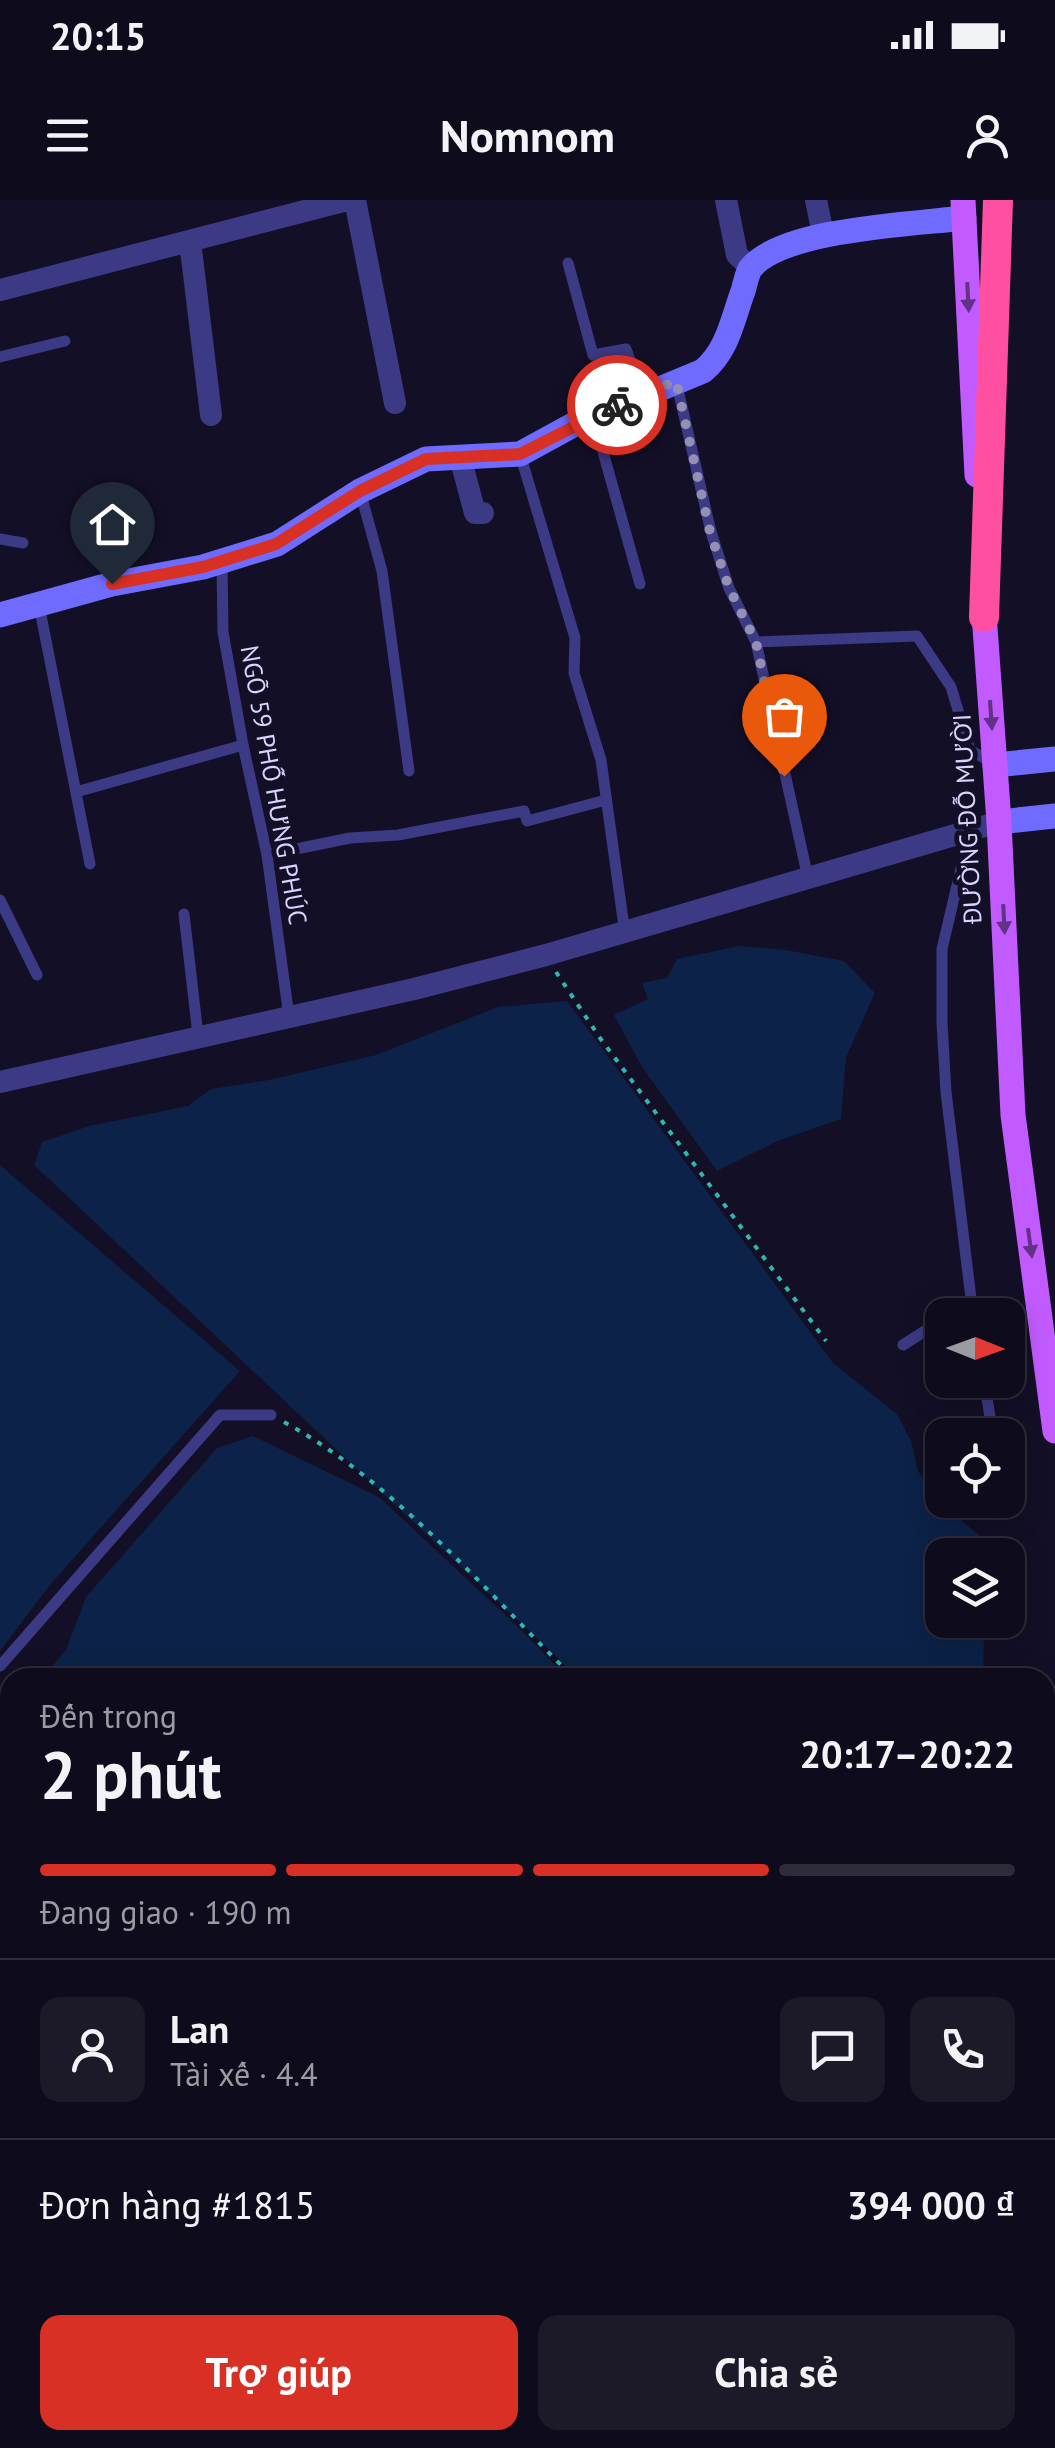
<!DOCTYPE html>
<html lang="vi">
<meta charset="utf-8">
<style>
body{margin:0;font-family:"PT Sans",sans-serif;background:#1c1929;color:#f1f3f6;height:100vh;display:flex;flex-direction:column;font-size:38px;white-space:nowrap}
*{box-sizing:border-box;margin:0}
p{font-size:32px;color:#9b9ba3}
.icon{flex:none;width:55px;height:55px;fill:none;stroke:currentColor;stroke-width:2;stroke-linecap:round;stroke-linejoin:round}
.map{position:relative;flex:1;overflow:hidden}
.details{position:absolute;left:0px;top:1468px;width:1055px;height:782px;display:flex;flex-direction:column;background:#0e0b1c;border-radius:30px 30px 0 0;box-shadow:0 5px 25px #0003,0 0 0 2px #2e2b3b}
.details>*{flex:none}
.needle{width:65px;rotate:91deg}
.tools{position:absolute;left:925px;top:1098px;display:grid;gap:20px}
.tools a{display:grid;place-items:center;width:100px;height:100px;border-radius:20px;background:#0e0b1c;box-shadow:0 5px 25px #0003,0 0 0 2px #2e2b3b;font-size:50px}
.pin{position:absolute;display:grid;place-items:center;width:85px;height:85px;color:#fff;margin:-102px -42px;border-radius:50% 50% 50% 0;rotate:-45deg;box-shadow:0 0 10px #0007}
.pin .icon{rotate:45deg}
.courier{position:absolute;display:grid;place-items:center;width:100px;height:100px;margin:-50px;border:8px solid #d93025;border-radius:50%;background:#fff;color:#222;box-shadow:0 2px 12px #0007}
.headline em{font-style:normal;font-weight:800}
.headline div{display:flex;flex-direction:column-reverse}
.headline{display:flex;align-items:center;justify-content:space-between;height:170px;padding:0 40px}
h1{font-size:65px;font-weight:800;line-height:75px}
.bar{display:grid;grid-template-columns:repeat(4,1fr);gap:15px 10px;align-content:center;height:120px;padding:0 40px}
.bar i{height:12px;border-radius:8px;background:#2e2b3b}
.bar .on{background:#d93025}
.bar p{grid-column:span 4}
.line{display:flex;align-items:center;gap:25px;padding:0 40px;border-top:2px solid #2e2b3b}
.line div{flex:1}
.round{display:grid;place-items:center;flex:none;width:105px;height:105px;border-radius:20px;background:#1c1929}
.primary-button{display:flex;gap:20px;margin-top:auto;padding:20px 40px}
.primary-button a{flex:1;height:115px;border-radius:20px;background:#d93025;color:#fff;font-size:40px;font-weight:800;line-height:115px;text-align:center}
.primary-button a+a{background:#1c1929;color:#f1f3f6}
.status{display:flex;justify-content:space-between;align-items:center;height:70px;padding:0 50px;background:#0e0b1c;direction:ltr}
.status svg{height:28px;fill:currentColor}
header{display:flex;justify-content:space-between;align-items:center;height:130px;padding:0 40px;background:#0e0b1c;font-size:45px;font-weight:800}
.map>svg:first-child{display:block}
</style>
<div class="status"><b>20:15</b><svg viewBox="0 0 49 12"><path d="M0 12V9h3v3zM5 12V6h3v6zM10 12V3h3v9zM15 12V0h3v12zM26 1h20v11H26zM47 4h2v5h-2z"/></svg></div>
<header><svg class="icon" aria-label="menu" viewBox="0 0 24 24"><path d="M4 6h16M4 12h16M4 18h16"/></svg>Nomnom<svg class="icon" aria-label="person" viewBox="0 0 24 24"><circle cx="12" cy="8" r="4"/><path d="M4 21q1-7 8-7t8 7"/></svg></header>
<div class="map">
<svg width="1055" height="2248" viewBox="0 0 1055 2248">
<rect width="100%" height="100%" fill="#130f26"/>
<path fill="#0c2248" d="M739 746 786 750 844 761 875 793 846 857 841 919 780 940 717 971 642 867 614 815 648 799 642 783 667 778 677 759Z
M567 801 833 1163 897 1214 911 1241 918 1271 941 1303 979 1335 978 1355H942V1420H971L984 1442 983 1477H578L34 965 42 942 89 926 188 906 211 889 269 880 376 855 498 807Z
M0 965 240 1171 49 1386 0 1451Z
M253 1236 379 1297 517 1426 567 1477H43L66 1450 86 1397 217 1248Z
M10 1522V1875L0 1864V1537Z"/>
<path fill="#241b47" stroke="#3b2d73" stroke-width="2.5" d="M1049 2206 1055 2208V2248H1034L1037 2240H1045V2218Z
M964 2240H1037L1034 2248H961Z"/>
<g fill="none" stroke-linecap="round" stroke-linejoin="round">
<path stroke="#2fb8b0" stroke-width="4" stroke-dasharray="5 8" stroke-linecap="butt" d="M556 772 600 838 826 1141
M284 1222C394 1282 485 1390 574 1478"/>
<path stroke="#3d3a85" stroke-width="11" d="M568 63 593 155 626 149 643 195
M0 157 65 141
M676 181 711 332 729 388 756 442 808 678
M593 216 640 384
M520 254 575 438 574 473 601 560 625 734
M360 291 382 371 409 571
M0 339 23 343
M222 362 223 432 243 545 267 655 289 817
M39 405 90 664
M756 442 917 436 951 487 970 550 993 563
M76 592 243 545
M970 630 942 749V823L946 892 973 1115
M267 655 350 638 398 635 524 611 527 621 606 600
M0 700 37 775
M184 714 198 835
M950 1115 971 1102
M903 1145 942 1120
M984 1180 993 1235
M0 1466 220 1215H271
M1045 2185 1055 2189"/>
<path stroke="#3d3a85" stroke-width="22" d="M355 0 395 203
M726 0 737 55 751 68
M816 0 823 34
M190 41 211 215
M0 90 347 0
M460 257 475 313H483
M0 882 414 789 546 755 999 622
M1045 1674 1055 1648
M1045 1899 1055 1910
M0 1963 10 1974
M571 2240 637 2248
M838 2248 841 2240"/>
<path stroke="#6f6bff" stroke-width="25" d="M0 415 112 384 203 367 277 344 360 291 426 259 520 254 573 225 703 171C728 150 732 121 743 91 745 85 747 74 750 69 780 29 915 24 964 18
M995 565 1055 559
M999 622 1055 616"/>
<path stroke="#c25bff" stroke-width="25" d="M963 0 977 275
M983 400 999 622 1013 915 1055 1231
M0 2151 10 2167
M61 2240 67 2248"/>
<path stroke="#ff4fa3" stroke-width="30" d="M984 417 998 0"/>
</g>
<defs><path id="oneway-solid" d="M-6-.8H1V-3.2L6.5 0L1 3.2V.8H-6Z" transform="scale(2.5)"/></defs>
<g fill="#623188">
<use href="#oneway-solid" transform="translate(968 97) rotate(87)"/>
<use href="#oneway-solid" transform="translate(991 515) rotate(86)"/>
<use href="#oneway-solid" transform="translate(1004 719) rotate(87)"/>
<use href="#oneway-solid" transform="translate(1030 1043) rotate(82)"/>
</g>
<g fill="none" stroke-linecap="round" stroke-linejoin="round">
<path stroke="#948fb3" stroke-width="10" stroke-dasharray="0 18" d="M617 205 676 181 710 332 729 388 756 442 784 576"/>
<path stroke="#d93025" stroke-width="12" d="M112 384 203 367 276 344 360 291 426 259 520 254 617 205"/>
</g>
<g text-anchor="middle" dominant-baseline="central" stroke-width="10" stroke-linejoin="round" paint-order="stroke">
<g font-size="25" fill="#d9d4ff" stroke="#130f26">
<text transform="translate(274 585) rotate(80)">NGÕ 59 PHỐ HƯNG PHÚC</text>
<text transform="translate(967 619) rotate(-93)">ĐƯỜNG ĐỖ MƯỜI</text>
</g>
</g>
</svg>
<div class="tools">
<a><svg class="needle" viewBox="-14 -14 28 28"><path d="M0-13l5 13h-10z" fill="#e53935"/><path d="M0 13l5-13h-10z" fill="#9b9ba3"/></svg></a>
<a><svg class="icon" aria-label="locate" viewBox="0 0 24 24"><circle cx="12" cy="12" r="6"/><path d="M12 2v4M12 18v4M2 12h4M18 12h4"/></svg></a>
<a><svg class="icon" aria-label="layers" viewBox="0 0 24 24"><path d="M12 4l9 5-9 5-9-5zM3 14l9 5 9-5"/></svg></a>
</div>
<div class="pin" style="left:784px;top:576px;background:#ea580c"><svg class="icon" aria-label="bag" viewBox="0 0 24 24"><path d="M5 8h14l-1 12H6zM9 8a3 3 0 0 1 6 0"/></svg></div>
<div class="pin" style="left:112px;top:384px;background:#1f2937"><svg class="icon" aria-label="home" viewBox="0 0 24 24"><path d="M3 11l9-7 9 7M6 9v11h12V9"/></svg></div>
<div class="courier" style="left:617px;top:205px"><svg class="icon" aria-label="bike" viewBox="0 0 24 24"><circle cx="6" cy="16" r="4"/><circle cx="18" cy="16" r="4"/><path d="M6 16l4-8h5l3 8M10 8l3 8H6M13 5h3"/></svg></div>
<section class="details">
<div class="headline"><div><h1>2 phút</h1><p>Đến trong</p></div><em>20:17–20:22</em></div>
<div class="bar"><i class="on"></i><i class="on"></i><i class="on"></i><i></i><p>Đang giao · 190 m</p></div>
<div class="line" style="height:180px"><a class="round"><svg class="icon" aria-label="person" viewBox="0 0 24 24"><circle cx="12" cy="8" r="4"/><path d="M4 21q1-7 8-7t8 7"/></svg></a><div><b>Lan</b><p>Tài xế · 4.4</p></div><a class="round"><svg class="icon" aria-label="chat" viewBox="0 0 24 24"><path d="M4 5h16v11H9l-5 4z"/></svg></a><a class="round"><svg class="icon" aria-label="phone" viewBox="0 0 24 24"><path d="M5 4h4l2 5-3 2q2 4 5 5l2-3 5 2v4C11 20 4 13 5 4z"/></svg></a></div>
<div class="line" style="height:130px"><div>Đơn hàng #1815</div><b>394 000 ₫</b></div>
<div class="primary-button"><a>Trợ giúp</a><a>Chia sẻ</a></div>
</section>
</div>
